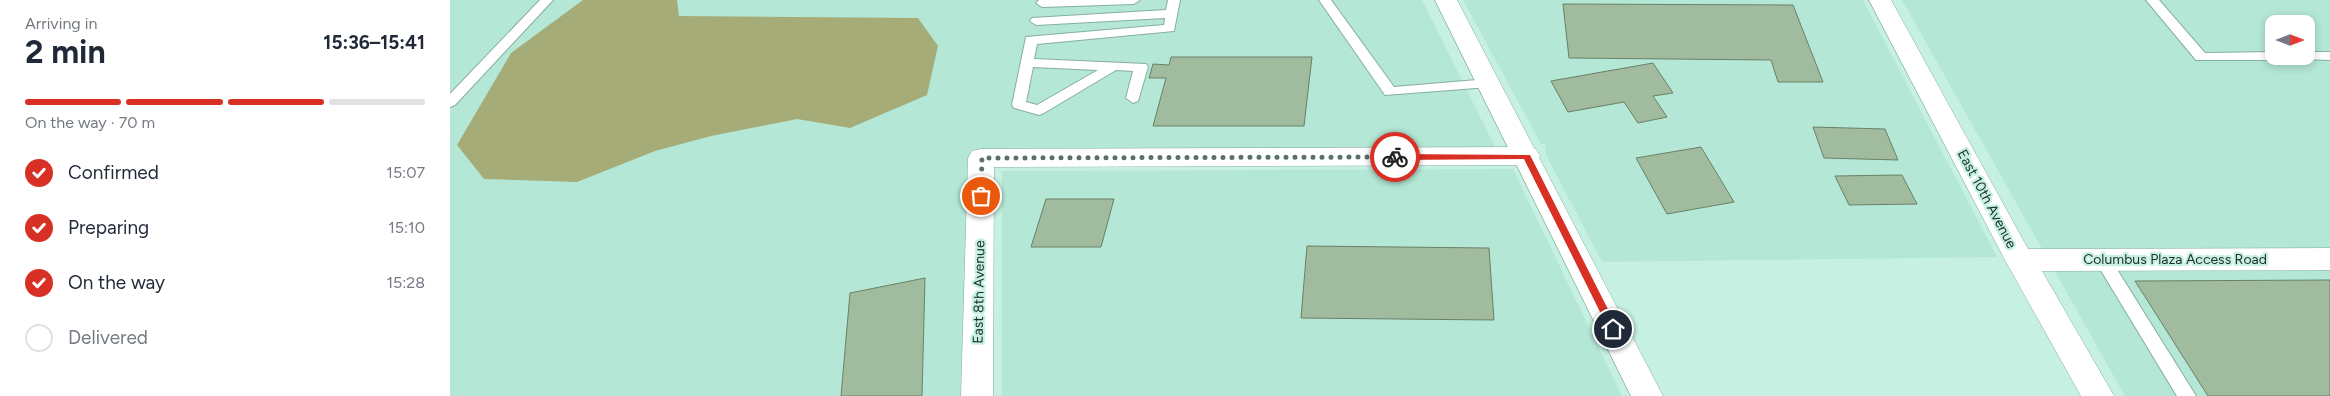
<!DOCTYPE html>
<meta charset="utf-8">
<style>
body{margin:0;font-family:Figtree,sans-serif;background:#f2f2f3;color:#1f2937;height:100vh;display:flex;flex-direction:column;font-size:19px;white-space:nowrap}
*{box-sizing:border-box;margin:0}
p{font-size:16px;color:#747a83}
.icon{flex:none;width:28px;height:28px;fill:none;stroke:currentColor;stroke-width:2;stroke-linecap:round;stroke-linejoin:round}
.map{position:relative;flex:1;overflow:hidden}
.drawer{display:flex;flex-direction:column;background:#fff;width:450px}
.drawer>*{flex:none}
.needle{width:32px;rotate:90deg}
.buttons{position:absolute;left:1815px;top:15px;display:grid;gap:10px}
.buttons a{display:grid;place-items:center;width:50px;height:50px;border-radius:10px;background:#fff;box-shadow:0 2px 8px #0003;font-size:25px}
.pin{position:absolute;display:grid;place-items:center;width:42px;height:42px;color:#fff;margin:-21px;border:2px solid #fff;border-radius:50%;box-shadow:0 1px 5px #0007}
.courier{position:absolute;display:grid;place-items:center;width:50px;height:50px;margin:-25px;border:4px solid #d93025;border-radius:50%;background:#fff;color:#222;box-shadow:0 1px 6px #0007}
.head em{font-style:normal;font-weight:700}
.head div{display:flex;flex-direction:column-reverse}
.head{display:flex;align-items:center;justify-content:space-between;height:85px;padding:0 25px}
h1{font-size:32px;font-weight:700;line-height:38px}
.bar{display:grid;grid-template-columns:repeat(4,1fr);gap:8px 5px;align-content:center;height:60px;padding:0 25px}
.bar i{height:6px;border-radius:4px;background:#e0e1e3}
.bar .active{background:#d93025}
.bar p{grid-column:span 4}
ol{padding:0 25px;list-style:none}
li{display:flex;align-items:center;gap:15px;height:55px}
li p{margin-inline-start:auto}
li .icon{padding:5px;border-radius:50%;background:#d93025;color:#fff;stroke-width:4}
li:last-child{color:#747a83}
li i{width:28px;height:28px;border:2px solid #e0e1e3;border-radius:50%}
main{display:flex;flex:1;min-height:0}
.map>svg:first-child{display:block}
</style>
<main>
<section class="drawer">
<div class="head"><div><h1>2 min</h1><p>Arriving in</p></div><em>15:36–15:41</em></div>
<div class="bar"><i class="active"></i><i class="active"></i><i class="active"></i><i></i><p>On the way · 70 m</p></div>
<ol>
<li><svg class="icon" aria-label="check" viewBox="0 0 24 24"><path d="M5 12l5 5 9-10"/></svg>Confirmed<p>15:07</p></li>
<li><svg class="icon" aria-label="check" viewBox="0 0 24 24"><path d="M5 12l5 5 9-10"/></svg>Preparing<p>15:10</p></li>
<li><svg class="icon" aria-label="check" viewBox="0 0 24 24"><path d="M5 12l5 5 9-10"/></svg>On the way<p>15:28</p></li>
<li><i></i>Delivered</li>
</ol>
</section>
<div class="map">
<svg width="1880" height="396" viewBox="0 0 1880 396">
<rect width="100%" height="100%" fill="#c6f1e2"/>
<path fill="#b4e7d5" fill-rule="evenodd" d="M0 0H972L1050 157H530L529 396H0Z
M1013 0H1413L1547 257 1152 262 1096 155 1095 144H1091Z
M1452 0H1880V396H1675ZM1824 24H1856V56H1824Z
M1063 169 1172 396H552V171Z"/>
<path fill="#a5ac78" d="M133 0H227L229 16 468 18 488 46 477 95 400 128 347 119 261 136 205 151 127 182 34 179 7 145 61 53Z"/>
<path fill="#a1bb9f" stroke="#698168" d="M1113 4 1343 5 1373 82H1328L1321 60 1119 58Z
M721 57H862L854 126H703L716 78H699L703 64 719 65Z
M1203 63 1223 93 1203 96 1217 117 1188 123 1174 102 1118 112 1101 81Z
M1363 127 1435 129 1448 160 1374 158Z
M1251 147 1284 202 1217 214 1186 158Z
M1452 175 1467 204 1399 205 1385 176Z
M596 199H664L651 247H581Z
M857 246 1039 248 1044 320 851 318Z
M475 278 472 396H391L400 293Z
M1880 280V396H1758L1685 281Z"/>
<g fill="none" stroke-linecap="round" stroke-linejoin="round">
<defs>
<path id="service" d="M90 0H103L5 105 0 107V94Z
M589 0H690L684 4 592 7 586 3Z
M718 0H730L724 31 587 44 584 59 696 64 698 67 688 101 683 103 676 98 683 71 666 70 594 113 589 115 564 108 562 105 576 37 714 25 715 18 586 25 580 21 582 18 716 10ZM583 67 648 70 587 105 576 102Z
M869 0H881L944 87 1039 79 1046 83 1039 87 935 95Z
M1696 0H1709L1755 53 1824 52V56H1831L1825 60H1746Z
M1856 52H1880V60L1851 59 1850 56H1856Z
M1652 253 1658 255 1746 396H1727L1644 259 1646 255Z"/>
<path id="minor" d="M1419 0H1441L1578 249 1880 248V270L1592 271 1664 396H1631L1555 260Z
M1077 147 1086 149 1090 156 1086 163 1077 165 544 167 543 396H511L518 158 522 151 531 149Z"/>
<path id="tertiary" d="M985 0H1007L1213 396H1181Z"/>
</defs>
<use href="#service" stroke="#86aea0" stroke-width="2"/>
<use href="#minor" stroke="#86aea0" stroke-width="1"/>
<use href="#tertiary" stroke="#86aea0" stroke-width="1"/>
<use href="#service" fill="#fff" fill-rule="evenodd"/>
<use href="#minor" fill="#fff" fill-rule="evenodd"/>
<use href="#tertiary" fill="#fff" fill-rule="evenodd"/>
</g>
<path fill="#d93025" d="M945 154 1080 155 1168 329 1166 332H1160L1074 159 945 160 941 157Z"/>
<g fill="none" stroke-linecap="round" stroke-linejoin="round">
<path stroke="#587269" stroke-width="5" stroke-dasharray="0 9" d="M531 196 532 158 945 157"/>
</g>
<g text-anchor="middle" dominant-baseline="central" stroke-width="4.5" stroke-linejoin="round" paint-order="stroke">
<g font-size="14" fill="#1d2e28" stroke="#c6f1e2">
<text transform="translate(1537 199) rotate(62)">East 10th Avenue</text>
<text x="1725" y="259">Columbus Plaza Access Road</text>
<text transform="translate(529 292) rotate(-89)">East 8th Avenue</text>
</g>
</g>
</svg>
<div class="buttons">
<a><svg class="needle" viewBox="-14 -14 28 28"><path d="M0-13l5 13h-10z" fill="#e53935"/><path d="M0 13l5-13h-10z" fill="#747a83"/></svg></a>
</div>
<div class="pin" style="left:531px;top:196px;background:#ea580c"><svg class="icon" aria-label="bag" viewBox="0 0 24 24"><path d="M5 8h14l-1 12H6zM9 8a3 3 0 0 1 6 0"/></svg></div>
<div class="pin" style="left:1163px;top:329px;background:#1f2937"><svg class="icon" aria-label="home" viewBox="0 0 24 24"><path d="M3 11l9-7 9 7M6 9v11h12V9"/></svg></div>
<div class="courier" style="left:945px;top:157px"><svg class="icon" aria-label="bike" viewBox="0 0 24 24"><circle cx="6" cy="16" r="4"/><circle cx="18" cy="16" r="4"/><path d="M6 16l4-8h5l3 8M10 8l3 8H6M13 5h3"/></svg></div>
</div>
</main>
